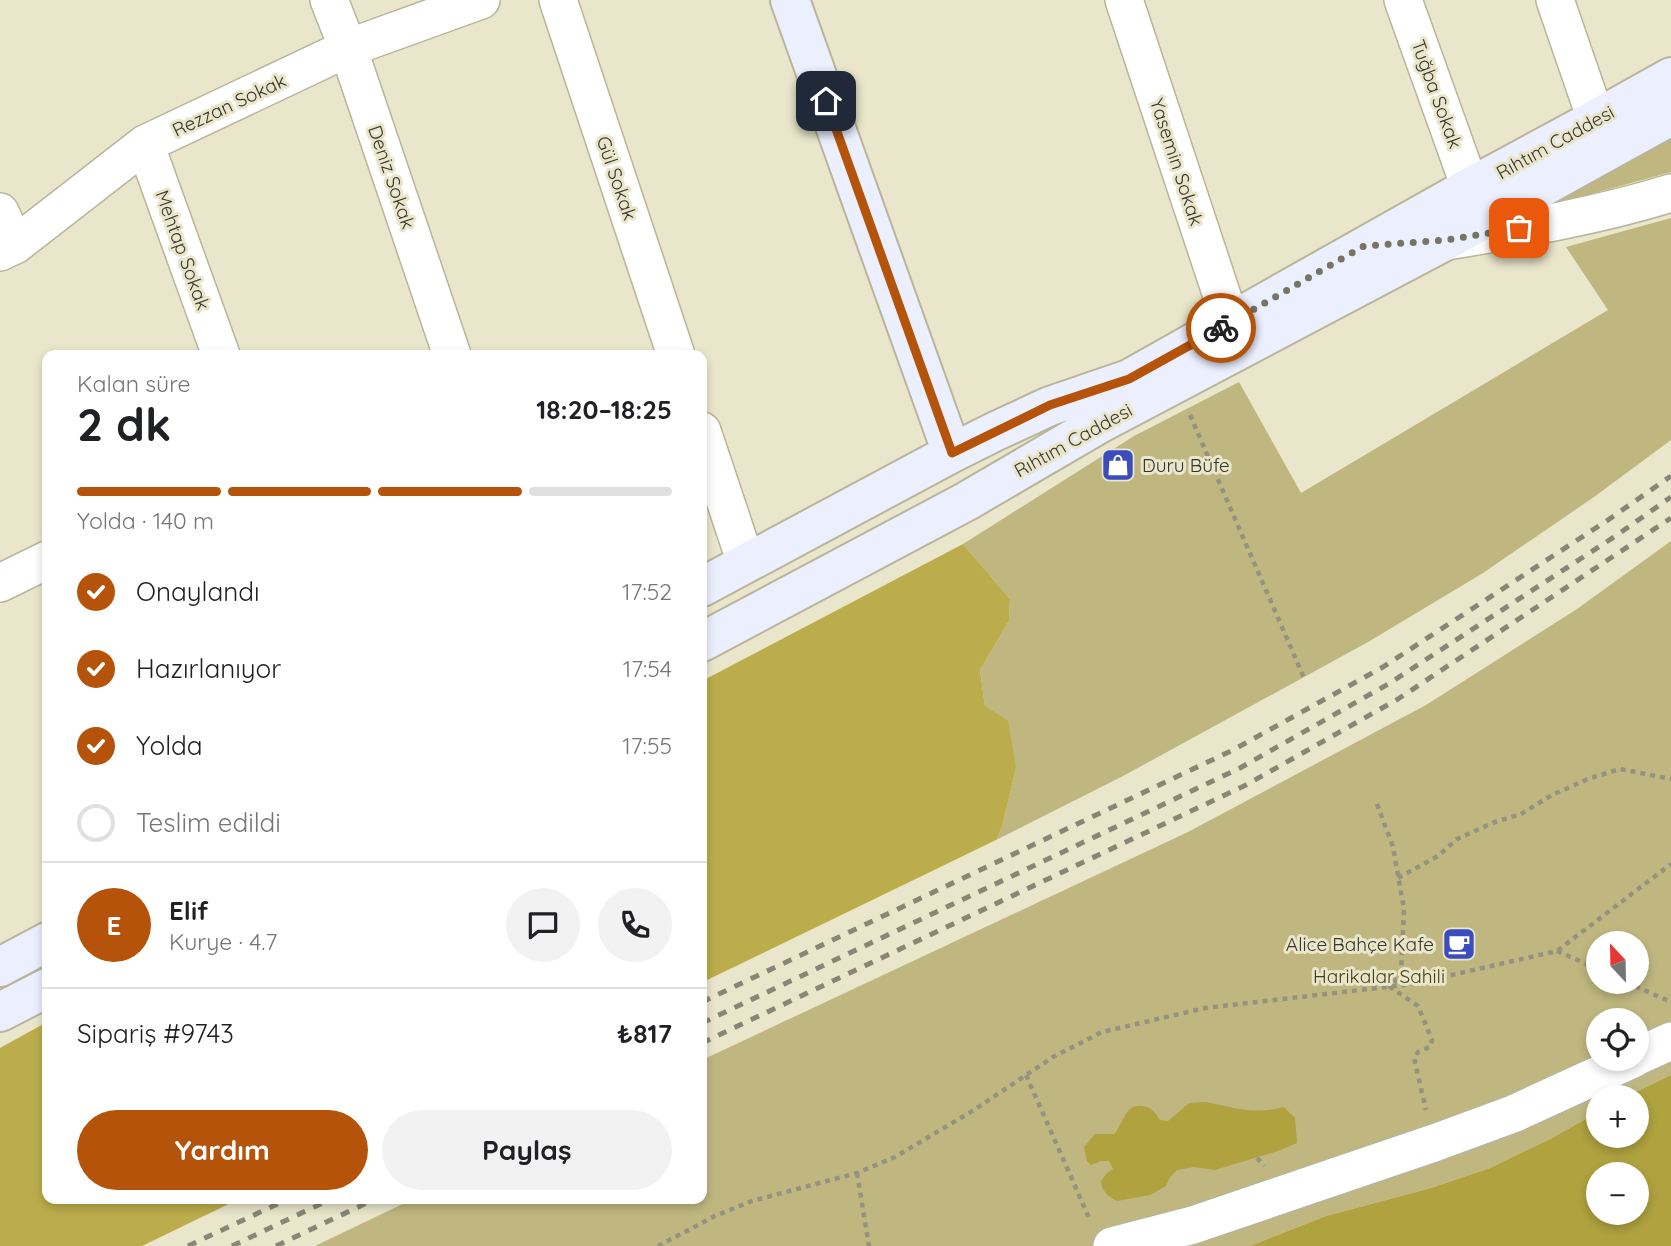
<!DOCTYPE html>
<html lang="tr">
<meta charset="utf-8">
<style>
body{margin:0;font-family:Quicksand,sans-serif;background:#f2f2f2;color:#202124;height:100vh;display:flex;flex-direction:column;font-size:26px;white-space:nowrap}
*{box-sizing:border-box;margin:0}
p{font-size:23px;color:#757577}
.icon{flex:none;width:38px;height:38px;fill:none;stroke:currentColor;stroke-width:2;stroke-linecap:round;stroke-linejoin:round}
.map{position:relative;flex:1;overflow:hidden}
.side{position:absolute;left:42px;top:350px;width:665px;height:854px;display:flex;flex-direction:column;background:#fff;border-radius:14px;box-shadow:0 4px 10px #0003}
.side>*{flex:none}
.needle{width:46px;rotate:338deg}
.buttons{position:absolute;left:1586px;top:931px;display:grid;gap:14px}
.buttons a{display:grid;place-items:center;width:63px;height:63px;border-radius:50%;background:#fff;box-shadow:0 4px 10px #0003;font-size:35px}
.pin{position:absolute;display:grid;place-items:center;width:60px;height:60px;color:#fff;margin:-30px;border-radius:14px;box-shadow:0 4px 10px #0006}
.courier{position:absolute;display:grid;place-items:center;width:70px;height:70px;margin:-35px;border:5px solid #b45309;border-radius:50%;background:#fff;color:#222;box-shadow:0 2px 9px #0007}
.head em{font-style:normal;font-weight:800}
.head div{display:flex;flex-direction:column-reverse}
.head{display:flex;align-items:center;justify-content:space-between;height:119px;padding:0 35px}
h1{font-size:46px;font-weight:800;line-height:52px}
.bar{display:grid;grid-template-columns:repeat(4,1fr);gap:10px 7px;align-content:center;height:84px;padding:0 35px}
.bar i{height:9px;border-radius:5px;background:#e0e0e0}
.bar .selected{background:#b45309}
.bar p{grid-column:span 4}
.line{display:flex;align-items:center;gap:18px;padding:0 35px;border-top:2px solid #e0e0e0}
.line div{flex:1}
.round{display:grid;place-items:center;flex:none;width:74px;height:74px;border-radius:37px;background:#f2f2f2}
ol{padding:0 35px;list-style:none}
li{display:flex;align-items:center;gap:21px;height:77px}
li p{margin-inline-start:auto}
li .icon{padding:7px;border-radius:50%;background:#b45309;color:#fff;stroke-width:4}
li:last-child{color:#757577}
li i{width:38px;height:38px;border:4px solid #e0e0e0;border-radius:50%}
.primary-button{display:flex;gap:14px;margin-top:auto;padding:14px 35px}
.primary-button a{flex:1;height:80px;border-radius:42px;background:#b45309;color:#fff;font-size:28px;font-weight:800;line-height:80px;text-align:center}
.primary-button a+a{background:#f2f2f2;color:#202124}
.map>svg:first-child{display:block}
</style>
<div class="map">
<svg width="1671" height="1246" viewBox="0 0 1671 1246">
<rect width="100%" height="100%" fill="#e9e6cb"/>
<path fill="#bfb77f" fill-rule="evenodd" d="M1671 139V172L1544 207Z
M1671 218V440L1594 497 1483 573 1368 642 1125 775 996 840 1002 827 1016 768 985 706 980 670 1009 621 1010 599 963 544 1134 436 1239 382 1301 493 1608 310 1566 247Z
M1671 541V1075L1625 1097H1598V1112L1552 1138 1490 1168 1431 1188 1326 1216 1250 1246H315L413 1199H702V1060L1188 832 1426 705 1577 609ZM1598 943H1636V982H1598ZM1598 1020H1636V1059H1598Z"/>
<path fill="#bbad4b" d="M963 544 1010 599 1009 621 980 670 985 706 1008 721 1016 768 1002 827 996 840 703 982 702 681Z
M47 1022V1199H239L142 1246H0V1048Z"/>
<path fill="#afa23f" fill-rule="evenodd" d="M1671 1075V1246H1250L1326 1216 1431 1188 1490 1168 1552 1138 1598 1112V1136H1636V1097H1625ZM1598 1174H1636V1213H1598Z
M1206 1102C1235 1108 1254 1115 1284 1107L1295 1118 1297 1143 1278 1151 1215 1170 1194 1167 1177 1170 1170 1177 1166 1186 1150 1195 1117 1201C1108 1196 1102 1192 1101 1181L1107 1173 1113 1169 1109 1161H1101L1091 1165 1087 1161 1084 1147 1095 1134H1114C1123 1125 1125 1103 1142 1106 1151 1107 1155 1112 1160 1120L1168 1121 1189 1103Z"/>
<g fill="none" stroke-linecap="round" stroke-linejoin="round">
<defs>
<path id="street" d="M329 0 348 48 452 355
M558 0 676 355
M1124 0 1231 323
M1403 0 1470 187
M1555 0 1596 119
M145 144 221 355
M0 212 15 245
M1453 240C1526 228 1600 215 1671 193
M0 252 15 245 145 144 348 48 481 0
M702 431 746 563
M0 583 47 560
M1636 1057 1671 1041
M1112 1246 1193 1225 1434 1143 1513 1114 1633 1059"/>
<path id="secondary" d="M790 0 952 453
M702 587 952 453 996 431 1050 406 1129 379 1470 187 1596 119 1671 77
M702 642 967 501 1097 425 1447 240 1671 116
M0 967 47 942
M0 1012 47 988"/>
</defs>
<use href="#street" stroke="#b8b59b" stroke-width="40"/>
<use href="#secondary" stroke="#b8b59b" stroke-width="42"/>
<path stroke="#959380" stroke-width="4.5" stroke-dasharray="5 5" stroke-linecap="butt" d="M1190 415 1304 678
M1377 804 1393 847 1404 909 1401 974 1390 987 1418 1006 1432 1040 1430 1047 1418 1052 1414 1058 1426 1110
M1398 878 1438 856 1457 839 1495 822 1521 814 1552 795 1588 779 1620 769 1671 779
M1557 951 1598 969
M1626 982 1671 1002
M1026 1075 1090 1220
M1257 1158 1264 1166
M857 1173 869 1246
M658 1246 715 1216 752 1201 857 1173 895 1157 974 1110 1053 1057 1102 1032 1205 1008 1412 984 1557 951 1671 864"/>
<use href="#street" stroke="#fff" stroke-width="37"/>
<use href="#secondary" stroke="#ebeffe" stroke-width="38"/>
<path stroke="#888674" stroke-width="5" stroke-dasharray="9 9" stroke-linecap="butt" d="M702 1002 1233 750 1383 667 1608 520 1671 476
M702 1023 1240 768 1390 683 1617 535 1671 497
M702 1043 1246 785 1398 699 1671 518
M188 1246 288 1199
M232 1246 331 1199
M276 1246 375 1199"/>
</g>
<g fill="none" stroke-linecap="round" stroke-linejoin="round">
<path stroke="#767464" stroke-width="7" stroke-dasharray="0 12.6" d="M1221 328 1364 246 1447 240 1519 228"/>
<path stroke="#b45309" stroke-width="9" d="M826 101 952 453 1050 405 1129 379 1221 328"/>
</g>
<defs>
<symbol id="shop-square" viewBox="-11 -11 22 22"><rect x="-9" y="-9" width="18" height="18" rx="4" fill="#3b4cbf" stroke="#e9e6cb"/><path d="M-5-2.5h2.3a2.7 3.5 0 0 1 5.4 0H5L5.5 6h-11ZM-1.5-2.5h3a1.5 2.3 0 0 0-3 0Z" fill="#fff"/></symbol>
<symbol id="cafe-square" viewBox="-11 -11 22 22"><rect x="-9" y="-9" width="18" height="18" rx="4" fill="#3b4cbf" stroke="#e9e6cb"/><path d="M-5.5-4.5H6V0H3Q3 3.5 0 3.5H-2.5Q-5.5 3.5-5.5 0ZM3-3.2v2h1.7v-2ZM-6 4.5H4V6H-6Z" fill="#fff"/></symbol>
</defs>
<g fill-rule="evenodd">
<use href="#shop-square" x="1099" y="446" width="38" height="38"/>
<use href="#cafe-square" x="1440" y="925" width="38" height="38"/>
</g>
<g text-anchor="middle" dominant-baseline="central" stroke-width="6" stroke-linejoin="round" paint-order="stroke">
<g font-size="19" fill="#38362c" stroke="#e9e6cb">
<text transform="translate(1437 94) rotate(70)">Tuğba Sokak</text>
<text transform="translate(229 105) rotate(-25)">Rezzan Sokak</text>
<text transform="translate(1555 142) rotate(-29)">Rıhtım Caddesi</text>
<text transform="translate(1177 162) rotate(72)">Yasemin Sokak</text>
<text transform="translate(392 177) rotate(71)">Deniz Sokak</text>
<text transform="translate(617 178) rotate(71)">Gül Sokak</text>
<text transform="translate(183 250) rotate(70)">Mehtap Sokak</text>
<text transform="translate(1073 440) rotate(-29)">Rıhtım Caddesi</text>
</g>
<g font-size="19" fill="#38362c" stroke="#e9e6cb" text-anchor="start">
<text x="1142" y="465">Duru Büfe</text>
<text x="1434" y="944" text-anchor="end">Alice Bahçe Kafe</text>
</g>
<g font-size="19" fill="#443e14" stroke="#e9e6cb">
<text x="1379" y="976">Harikalar Sahili</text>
</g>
</g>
</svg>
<div class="buttons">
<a><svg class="needle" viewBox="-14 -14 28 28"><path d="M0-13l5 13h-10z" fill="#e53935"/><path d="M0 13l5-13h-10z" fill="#757577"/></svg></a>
<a><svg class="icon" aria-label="locate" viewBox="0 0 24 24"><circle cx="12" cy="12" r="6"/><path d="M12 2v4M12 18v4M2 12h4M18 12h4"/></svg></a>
<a>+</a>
<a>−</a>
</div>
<div class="pin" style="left:1519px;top:228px;background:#ea580c"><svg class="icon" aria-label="bag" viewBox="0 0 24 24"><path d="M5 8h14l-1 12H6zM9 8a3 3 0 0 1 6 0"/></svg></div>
<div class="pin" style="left:826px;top:101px;background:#1f2937"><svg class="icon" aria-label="home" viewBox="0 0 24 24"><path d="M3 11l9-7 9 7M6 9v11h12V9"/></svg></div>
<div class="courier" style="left:1221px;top:328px"><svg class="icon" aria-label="bike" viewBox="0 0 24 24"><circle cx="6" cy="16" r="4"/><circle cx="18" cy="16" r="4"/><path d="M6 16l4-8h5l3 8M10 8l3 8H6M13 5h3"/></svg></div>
<section class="side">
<div class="head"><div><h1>2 dk</h1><p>Kalan süre</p></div><em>18:20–18:25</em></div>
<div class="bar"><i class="selected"></i><i class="selected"></i><i class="selected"></i><i></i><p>Yolda · 140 m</p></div>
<ol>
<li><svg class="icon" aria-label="check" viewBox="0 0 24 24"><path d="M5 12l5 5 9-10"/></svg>Onaylandı<p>17:52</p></li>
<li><svg class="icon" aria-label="check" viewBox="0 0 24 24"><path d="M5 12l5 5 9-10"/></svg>Hazırlanıyor<p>17:54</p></li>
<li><svg class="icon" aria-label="check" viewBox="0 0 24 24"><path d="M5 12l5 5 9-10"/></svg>Yolda<p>17:55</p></li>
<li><i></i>Teslim edildi</li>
</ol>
<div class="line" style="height:126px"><b class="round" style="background:#b45309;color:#fff">E</b><div><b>Elif</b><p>Kurye · 4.7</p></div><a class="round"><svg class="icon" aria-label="chat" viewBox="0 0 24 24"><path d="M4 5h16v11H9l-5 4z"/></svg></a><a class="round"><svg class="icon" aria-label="phone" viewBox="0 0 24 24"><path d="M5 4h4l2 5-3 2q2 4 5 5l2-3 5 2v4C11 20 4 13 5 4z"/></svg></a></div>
<div class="line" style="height:91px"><div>Sipariş #9743</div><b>₺817</b></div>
<div class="primary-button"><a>Yardım</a><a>Paylaş</a></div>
</section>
</div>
